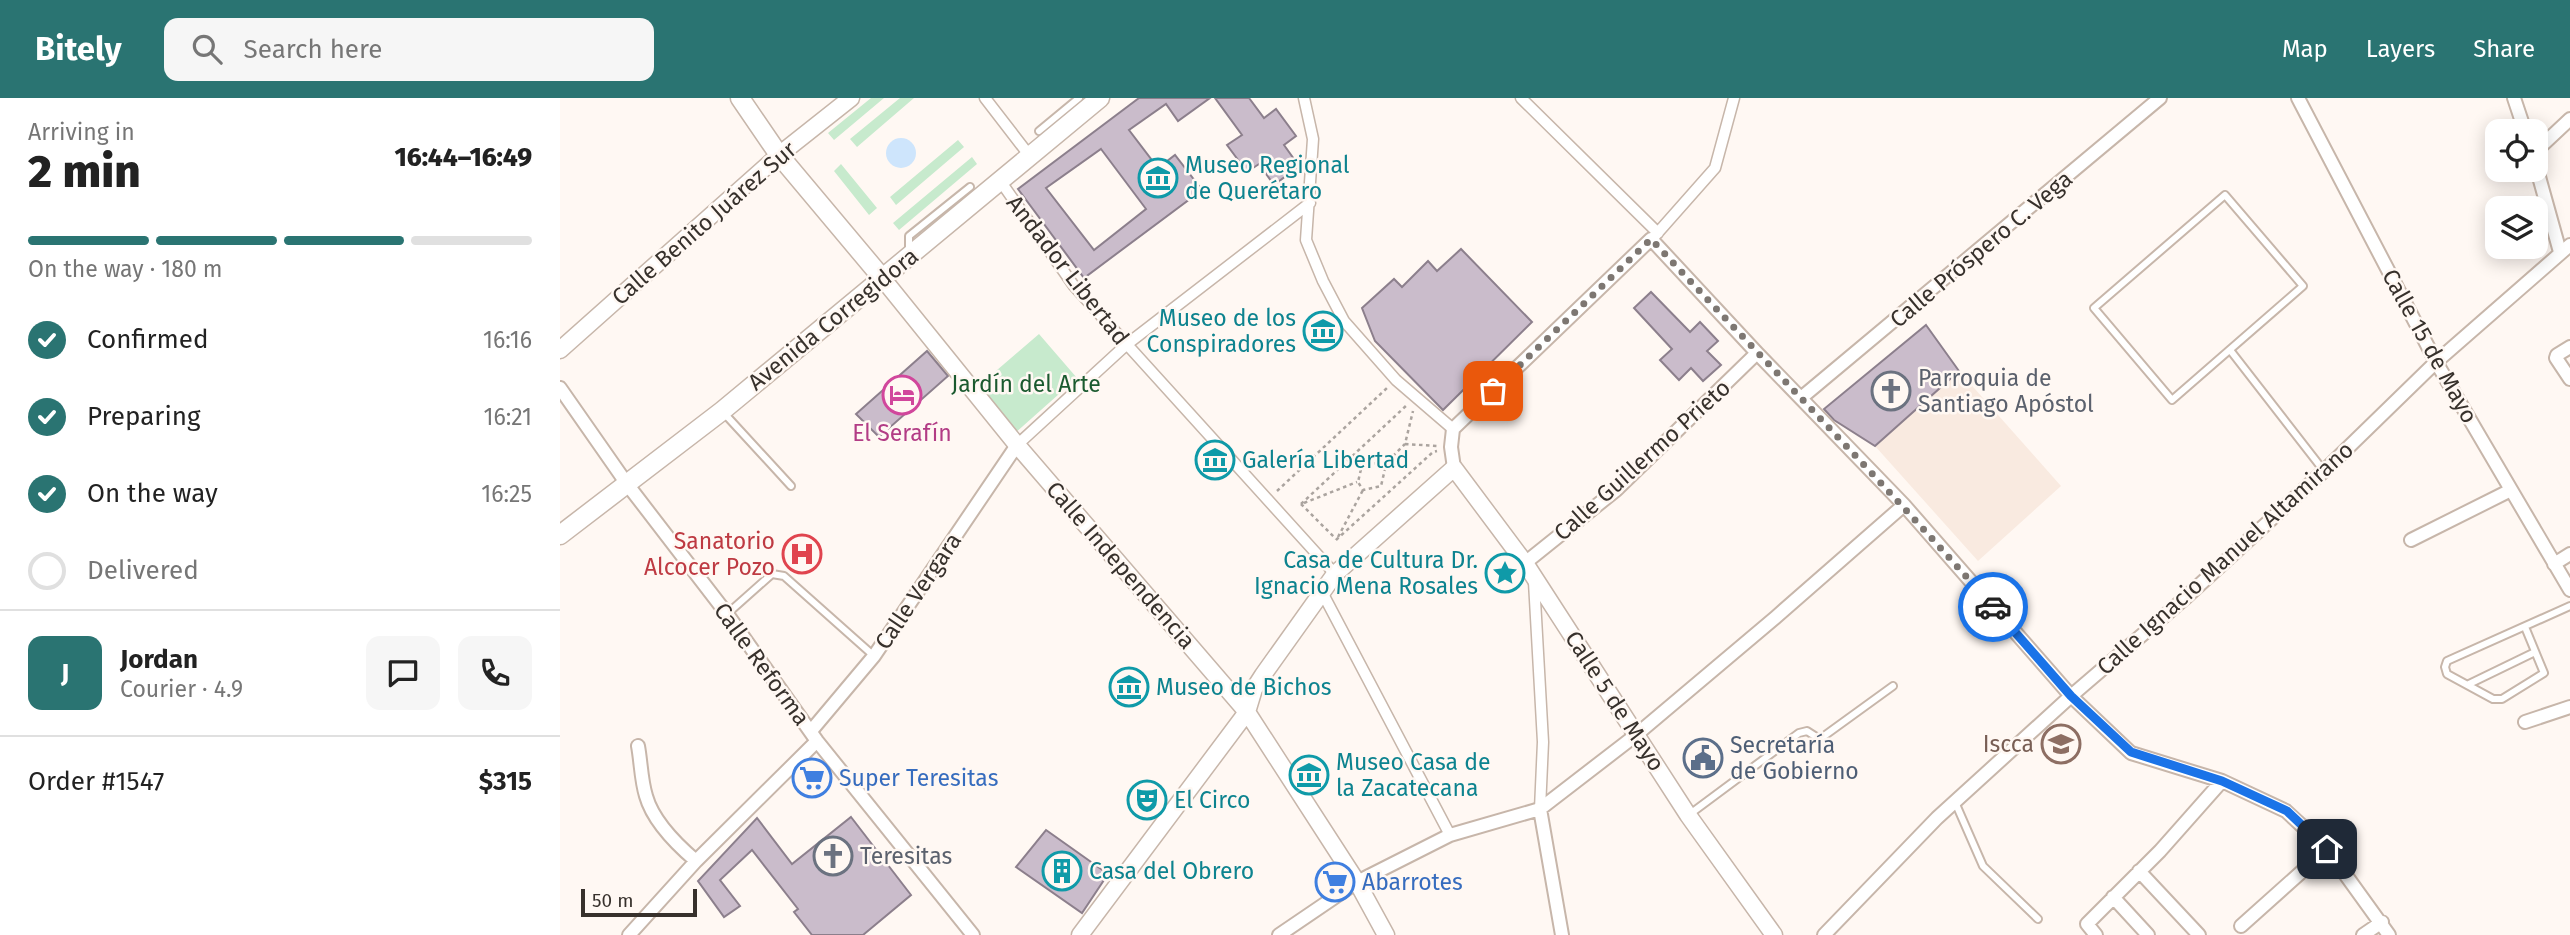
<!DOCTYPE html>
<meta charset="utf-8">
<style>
body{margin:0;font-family:"Fira Sans",sans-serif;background:#f6f6f6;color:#222;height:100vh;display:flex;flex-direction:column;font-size:26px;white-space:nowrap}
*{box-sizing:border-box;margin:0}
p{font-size:23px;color:#767676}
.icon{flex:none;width:38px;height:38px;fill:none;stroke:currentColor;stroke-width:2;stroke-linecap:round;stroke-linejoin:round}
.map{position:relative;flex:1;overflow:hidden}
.details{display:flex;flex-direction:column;background:#fff;width:560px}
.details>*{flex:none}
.tools{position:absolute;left:1925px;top:21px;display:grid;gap:14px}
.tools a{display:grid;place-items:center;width:63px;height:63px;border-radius:14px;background:#fff;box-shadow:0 4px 18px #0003;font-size:35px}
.scale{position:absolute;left:21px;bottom:18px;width:116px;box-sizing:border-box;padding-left:7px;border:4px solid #37312c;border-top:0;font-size:19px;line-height:24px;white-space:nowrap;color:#37312c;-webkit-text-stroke:5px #fff8f3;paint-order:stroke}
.pin{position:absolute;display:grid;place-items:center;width:60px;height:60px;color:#fff;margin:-30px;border-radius:14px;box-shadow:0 4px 10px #0006}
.courier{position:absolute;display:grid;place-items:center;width:70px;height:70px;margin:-35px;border:5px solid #1a73e8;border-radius:50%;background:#fff;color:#222;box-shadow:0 2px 9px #0007}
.head em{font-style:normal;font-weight:800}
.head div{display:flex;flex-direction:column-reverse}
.head{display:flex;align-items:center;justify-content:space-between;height:119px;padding:0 28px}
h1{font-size:46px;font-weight:800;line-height:52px}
.bar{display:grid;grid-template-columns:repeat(4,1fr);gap:10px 7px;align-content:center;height:84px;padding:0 28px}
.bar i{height:9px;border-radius:5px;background:#e0e0e0}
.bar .active{background:#2a7472}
.bar p{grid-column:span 4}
.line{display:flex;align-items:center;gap:18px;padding:0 28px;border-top:2px solid #e0e0e0}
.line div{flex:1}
.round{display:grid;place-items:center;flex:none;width:74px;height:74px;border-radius:14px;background:#f6f6f6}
ol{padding:0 28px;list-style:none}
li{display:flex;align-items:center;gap:21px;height:77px}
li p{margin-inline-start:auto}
li .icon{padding:7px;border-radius:50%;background:#2a7472;color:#fff;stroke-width:4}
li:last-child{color:#767676}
li i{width:38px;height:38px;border:4px solid #e0e0e0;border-radius:50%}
header{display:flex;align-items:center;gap:42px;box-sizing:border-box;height:98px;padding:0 35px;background:#2a7472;color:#fff}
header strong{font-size:33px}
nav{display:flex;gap:38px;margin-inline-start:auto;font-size:24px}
.search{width:490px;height:63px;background:#f6f6f6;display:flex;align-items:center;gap:18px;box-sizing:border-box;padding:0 24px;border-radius:14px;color:#767676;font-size:26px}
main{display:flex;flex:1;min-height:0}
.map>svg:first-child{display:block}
</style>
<header>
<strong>Bitely</strong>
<div class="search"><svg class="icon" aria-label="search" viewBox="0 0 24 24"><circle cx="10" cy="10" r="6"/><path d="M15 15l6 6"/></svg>Search here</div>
<nav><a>Map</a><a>Layers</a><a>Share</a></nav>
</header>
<main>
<section class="details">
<div class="head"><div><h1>2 min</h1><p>Arriving in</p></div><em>16:44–16:49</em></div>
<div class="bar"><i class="active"></i><i class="active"></i><i class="active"></i><i></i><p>On the way · 180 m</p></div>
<ol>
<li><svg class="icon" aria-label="check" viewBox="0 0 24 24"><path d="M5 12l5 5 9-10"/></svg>Confirmed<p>16:16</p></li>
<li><svg class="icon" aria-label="check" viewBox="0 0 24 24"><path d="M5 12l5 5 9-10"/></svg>Preparing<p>16:21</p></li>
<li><svg class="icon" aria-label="check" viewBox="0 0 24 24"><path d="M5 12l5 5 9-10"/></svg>On the way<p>16:25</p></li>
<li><i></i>Delivered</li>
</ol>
<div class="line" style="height:126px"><b class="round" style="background:#2a7472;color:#fff">J</b><div><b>Jordan</b><p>Courier · 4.9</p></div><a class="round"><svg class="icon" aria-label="chat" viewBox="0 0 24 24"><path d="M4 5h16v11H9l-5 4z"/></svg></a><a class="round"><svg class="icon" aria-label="phone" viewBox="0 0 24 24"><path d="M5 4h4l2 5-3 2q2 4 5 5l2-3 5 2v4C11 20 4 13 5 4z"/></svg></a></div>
<div class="line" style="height:91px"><div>Order #1547</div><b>$315</b></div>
</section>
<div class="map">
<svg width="2010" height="837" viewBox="0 0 2010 837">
<rect width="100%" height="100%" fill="#fff8f3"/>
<path fill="#f9eae0" d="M1399 273 1501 388 1418 463 1315 348Z"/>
<path fill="#c7eacd" d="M311 0H324L274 42 268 35Z
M340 0H354L297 49 290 41Z
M398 42 404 49 336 107 330 99Z
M412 59 417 66 339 132 333 125Z
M281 66 317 110 309 117 274 73Z
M479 236 517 280 454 336 415 291Z"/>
<path fill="#cee5fc" d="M326 55a15 15 0 1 1 30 0a15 15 0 1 1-30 0Z"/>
<path fill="#cabccb" stroke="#8c7f8c" stroke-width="2" fill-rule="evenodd" d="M579 0H650L618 23 606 6 569 32 598 70 615 57 642 92 524 180 458 91ZM541 51 586 111 534 152 486 90Z
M655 0H689L704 20 716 11 736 38 724 47 739 68 714 87 699 66 687 74 667 47 682 37Z
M901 151 972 224 883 312 815 243 802 210 834 181 842 189 868 163 877 173Z
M1091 194 1130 234 1140 224 1158 243 1147 253 1161 267 1143 283 1131 270 1119 282 1100 262 1112 251 1074 210Z
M1366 227 1399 273 1315 348 1274 322 1264 311Z
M367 253 388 278 319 339 296 316Z
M291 719 351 797 303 837H252L234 814 238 811 192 752 160 782 180 808 164 819 138 783 197 720 232 766Z
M486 732 548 776 522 815 456 769Z"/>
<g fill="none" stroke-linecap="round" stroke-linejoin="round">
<defs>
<path id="service" d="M479 33 519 0
M1665 97 1743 188 1612 302 1534 210Z
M349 154V138L410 89
M1670 252 1764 373
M163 314 231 388
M167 516 212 476 224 478 314 558
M1965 529 1984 575 1942 601H1933L1887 576 1885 569 1887 563 2010 508
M1907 587 1975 554
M1395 704 1423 768 1478 821
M1130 716 1239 635 1247 633 1258 640 1264 638 1333 588"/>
<path id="pedestrian" d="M425 0 469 57
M744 0 753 41 746 142 763 183 784 223 836 282 893 331
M961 0 1098 135
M441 84 514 188 775 476
M1094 139 1155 70 1174 0
M457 347 566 247 750 105
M974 484 983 644 980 711
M763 496 890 737"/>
<path id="minor" d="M1738 0 1876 264 2010 492
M1954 0 1965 33
M1976 53 2010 21
M1976 68 2000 154
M2010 249 1997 257 1996 260 2010 281
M0 290 67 386 167 516 257 643 413 837
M1241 300 1600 0
M894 370 891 349 893 331 1091 141 1197 255 1344 407 1511 598 1571 655 1662 683 1726 713 1767 751 1829 837
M1851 442 1951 392
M965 465 1056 392 1197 255
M1994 466 2010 456
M1965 624 2010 609
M251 633 314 558 457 347
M78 648C81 664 81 682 86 698 93 723 116 746 136 763
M980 711 1002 837
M1579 773 1639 837
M1553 799 1588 837
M1681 828 1767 751
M69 837 136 763 257 643
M719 837 797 784 890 737 980 711 1076 637 1216 519 1344 407
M1264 837 1377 720 1511 598 1624 501 1764 373 1876 264 2010 147
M1536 837 1527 826 1600 753 1662 683
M1803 837 1822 824"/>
<path id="tertiary" d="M323 181 457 347 687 614 797 784 826 837
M0 252 219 57 291 0
M520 837 687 614 694 591 703 577 775 476 894 370 965 465 1128 717 1214 837"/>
<path id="secondary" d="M180 0 219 57 323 181
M0 437 162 313 540 0"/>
</defs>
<use href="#service" stroke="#c7b6aa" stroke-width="10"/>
<use href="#pedestrian" stroke="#c7b6aa" stroke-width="13"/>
<use href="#minor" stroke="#c7b6aa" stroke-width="16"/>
<use href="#tertiary" stroke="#c7b6aa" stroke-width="19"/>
<use href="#secondary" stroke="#c7b6aa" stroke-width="21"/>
<path stroke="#aba49f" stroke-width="2.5" stroke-dasharray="3.5 3.5" stroke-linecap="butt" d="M845 346 877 348
M794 356 802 367
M819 365 825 371 821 388 803 392 798 384 802 367Z
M823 368 845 346 853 313
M717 393 827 290
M744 405 797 384
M741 406 848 306
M741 406 776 441
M778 439 803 392
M776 442 873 354 877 353"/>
<use href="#service" stroke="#fff" stroke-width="6"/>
<use href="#pedestrian" stroke="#fff" stroke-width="10"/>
<use href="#minor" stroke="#fff" stroke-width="12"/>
<use href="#tertiary" stroke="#fff" stroke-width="16"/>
<use href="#secondary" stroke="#fff" stroke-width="18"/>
</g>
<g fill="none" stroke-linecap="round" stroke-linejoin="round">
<path stroke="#7d7772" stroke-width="7" stroke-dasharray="0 12.6" d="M933 293 1091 141C1205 264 1323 383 1433 509"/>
<path stroke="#1a73e8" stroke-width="9" d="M1433 509 1511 598 1571 654 1662 683 1727 713 1767 751"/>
</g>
<defs>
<symbol id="museum-ring" viewBox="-11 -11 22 22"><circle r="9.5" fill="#fff8f3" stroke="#0f9aa8" stroke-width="1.5"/><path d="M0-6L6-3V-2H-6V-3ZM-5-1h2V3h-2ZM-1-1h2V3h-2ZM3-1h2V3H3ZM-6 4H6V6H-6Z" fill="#0f9aa8"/></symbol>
<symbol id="church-ring" viewBox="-11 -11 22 22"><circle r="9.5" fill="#fff8f3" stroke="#6b7280" stroke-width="1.5"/><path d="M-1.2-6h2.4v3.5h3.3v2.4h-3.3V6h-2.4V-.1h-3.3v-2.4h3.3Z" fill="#6b7280"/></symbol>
<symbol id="hotel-ring" viewBox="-11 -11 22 22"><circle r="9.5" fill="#fff8f3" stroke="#d1479c" stroke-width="1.5"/><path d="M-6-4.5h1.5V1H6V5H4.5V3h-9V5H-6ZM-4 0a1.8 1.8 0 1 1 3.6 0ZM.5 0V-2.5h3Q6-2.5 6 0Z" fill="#d1479c"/></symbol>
<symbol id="hospital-ring" viewBox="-11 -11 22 22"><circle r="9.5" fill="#fff8f3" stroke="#e0444e" stroke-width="1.5"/><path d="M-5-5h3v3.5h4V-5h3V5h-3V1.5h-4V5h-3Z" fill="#e0444e"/></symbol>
<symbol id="sight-ring" viewBox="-11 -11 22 22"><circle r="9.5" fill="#fff8f3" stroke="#0f9aa8" stroke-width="1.5"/><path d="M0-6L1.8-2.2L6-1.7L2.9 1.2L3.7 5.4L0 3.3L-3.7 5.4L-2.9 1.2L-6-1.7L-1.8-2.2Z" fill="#0f9aa8"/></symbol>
<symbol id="university-ring" viewBox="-11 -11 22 22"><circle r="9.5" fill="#fff8f3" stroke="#8d6e63" stroke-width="1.5"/><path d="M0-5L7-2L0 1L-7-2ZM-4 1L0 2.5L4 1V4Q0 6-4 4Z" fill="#8d6e63"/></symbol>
<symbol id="civic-ring" viewBox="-11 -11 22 22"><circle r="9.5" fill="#fff8f3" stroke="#5c6f8a" stroke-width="1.5"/><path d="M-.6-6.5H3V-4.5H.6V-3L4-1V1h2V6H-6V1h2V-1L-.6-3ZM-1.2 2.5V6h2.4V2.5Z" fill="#5c6f8a"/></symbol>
<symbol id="supermarket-ring" viewBox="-11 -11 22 22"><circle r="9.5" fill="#fff8f3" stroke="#3f7fe0" stroke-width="1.5"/><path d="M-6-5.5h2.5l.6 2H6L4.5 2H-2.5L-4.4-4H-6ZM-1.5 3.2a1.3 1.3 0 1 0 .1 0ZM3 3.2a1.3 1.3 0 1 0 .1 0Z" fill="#3f7fe0"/></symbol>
<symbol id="theatre-ring" viewBox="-11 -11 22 22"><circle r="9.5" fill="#fff8f3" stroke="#0f9aa8" stroke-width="1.5"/><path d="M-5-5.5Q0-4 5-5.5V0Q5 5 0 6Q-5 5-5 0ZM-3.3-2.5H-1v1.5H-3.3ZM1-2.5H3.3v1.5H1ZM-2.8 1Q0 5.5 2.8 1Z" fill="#0f9aa8"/></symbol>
<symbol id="building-ring" viewBox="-11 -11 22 22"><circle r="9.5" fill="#fff8f3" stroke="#0f9aa8" stroke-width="1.5"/><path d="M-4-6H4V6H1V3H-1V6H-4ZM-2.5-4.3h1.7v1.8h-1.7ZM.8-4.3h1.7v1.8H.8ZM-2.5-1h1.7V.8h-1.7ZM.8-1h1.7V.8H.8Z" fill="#0f9aa8"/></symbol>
</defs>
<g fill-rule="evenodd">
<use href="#museum-ring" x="576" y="58" width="44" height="44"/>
<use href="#museum-ring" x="741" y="211" width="44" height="44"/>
<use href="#church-ring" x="1309" y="271" width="44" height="44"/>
<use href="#hotel-ring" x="320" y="275" width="44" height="44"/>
<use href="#museum-ring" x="633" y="340" width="44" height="44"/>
<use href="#hospital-ring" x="220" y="434" width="44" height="44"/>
<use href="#sight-ring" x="923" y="453" width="44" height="44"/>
<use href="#museum-ring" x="547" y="567" width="44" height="44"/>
<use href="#university-ring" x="1479" y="624" width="44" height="44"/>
<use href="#civic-ring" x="1121" y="638" width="44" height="44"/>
<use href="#museum-ring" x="727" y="655" width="44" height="44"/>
<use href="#supermarket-ring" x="230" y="658" width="44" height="44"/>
<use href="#theatre-ring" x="565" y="680" width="44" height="44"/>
<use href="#church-ring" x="251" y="736" width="44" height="44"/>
<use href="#building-ring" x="480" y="751" width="44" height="44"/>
<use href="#supermarket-ring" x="753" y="762" width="44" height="44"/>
</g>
<g text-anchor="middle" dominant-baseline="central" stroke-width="5" stroke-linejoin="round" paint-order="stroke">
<g font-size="23" fill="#0d838f" stroke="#fff8f3" text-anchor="start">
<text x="625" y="67">Museo Regional<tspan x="625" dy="26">de Querétaro</tspan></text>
<text x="736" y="220" text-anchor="end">Museo de los<tspan x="736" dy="26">Conspiradores</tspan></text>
<text x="682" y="362">Galería Libertad</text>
<text x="918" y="462" text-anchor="end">Casa de Cultura Dr.<tspan x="918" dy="26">Ignacio Mena Rosales</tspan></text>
<text x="596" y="589">Museo de Bichos</text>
<text x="776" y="664">Museo Casa de<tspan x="776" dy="26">la Zacatecana</tspan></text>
<text x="614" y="702">El Circo</text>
<text x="529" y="773">Casa del Obrero</text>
</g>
<g font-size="23" fill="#37312c" stroke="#fff8f3">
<text transform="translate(144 125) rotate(-41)">Calle Benito Juárez Sur</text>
<text transform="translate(1421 151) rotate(-40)">Calle Próspero C. Vega</text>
<text transform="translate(508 172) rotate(52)">Andador Libertad</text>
<text transform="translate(273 221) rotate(-39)">Avenida Corregidora</text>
<text transform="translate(1870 248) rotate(61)">Calle 15 de Mayo</text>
<text transform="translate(1082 362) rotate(-42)">Calle Guillermo Prieto</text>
<text transform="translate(1665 460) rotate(-42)">Calle Ignacio Manuel Altamirano</text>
<text transform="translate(561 467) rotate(49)">Calle Independencia</text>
<text transform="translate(358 493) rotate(-56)">Calle Vergara</text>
<text transform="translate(202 566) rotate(54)">Calle Reforma</text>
<text transform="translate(1055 603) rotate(57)">Calle 5 de Mayo</text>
</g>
<g font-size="23" fill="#5b616d" stroke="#fff8f3" text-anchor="start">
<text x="1358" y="280">Parroquia de<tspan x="1358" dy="26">Santiago Apóstol</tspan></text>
<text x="300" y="758">Teresitas</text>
</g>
<g font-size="23" fill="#1b5a2f" stroke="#fff8f3">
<text x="466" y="286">Jardín del Arte</text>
</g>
<g font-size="23" fill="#b23c85" stroke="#fff8f3">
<text x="342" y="335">El Serafín</text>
</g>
<g font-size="23" fill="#be3a42" stroke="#fff8f3" text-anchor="end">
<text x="215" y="443">Sanatorio<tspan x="215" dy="26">Alcocer Pozo</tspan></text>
</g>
<g font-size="23" fill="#785e54" stroke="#fff8f3" text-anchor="end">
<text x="1474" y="646">Iscca</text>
</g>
<g font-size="23" fill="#4e5e75" stroke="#fff8f3" text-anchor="start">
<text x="1170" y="647">Secretaría<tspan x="1170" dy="26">de Gobierno</tspan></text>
</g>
<g font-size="23" fill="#366cbe" stroke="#fff8f3" text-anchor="start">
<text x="279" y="680">Super Teresitas</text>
<text x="802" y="784">Abarrotes</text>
</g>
</g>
</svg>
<div class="tools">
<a><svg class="icon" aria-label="locate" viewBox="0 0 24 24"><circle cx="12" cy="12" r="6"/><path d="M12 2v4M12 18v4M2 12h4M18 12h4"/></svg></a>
<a><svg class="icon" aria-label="layers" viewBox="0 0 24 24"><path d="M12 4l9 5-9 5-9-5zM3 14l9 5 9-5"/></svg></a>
</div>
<div class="scale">50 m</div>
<div class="pin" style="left:933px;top:293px;background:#ea580c"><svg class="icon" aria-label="bag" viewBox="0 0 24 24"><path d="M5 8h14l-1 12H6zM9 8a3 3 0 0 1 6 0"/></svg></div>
<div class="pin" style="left:1767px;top:751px;background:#1f2937"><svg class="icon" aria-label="home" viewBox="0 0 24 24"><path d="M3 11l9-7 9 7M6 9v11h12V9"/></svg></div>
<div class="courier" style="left:1433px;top:509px"><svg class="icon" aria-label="car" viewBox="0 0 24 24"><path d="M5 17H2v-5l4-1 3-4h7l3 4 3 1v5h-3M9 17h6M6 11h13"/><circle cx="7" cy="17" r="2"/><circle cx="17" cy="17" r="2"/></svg></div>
</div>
</main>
